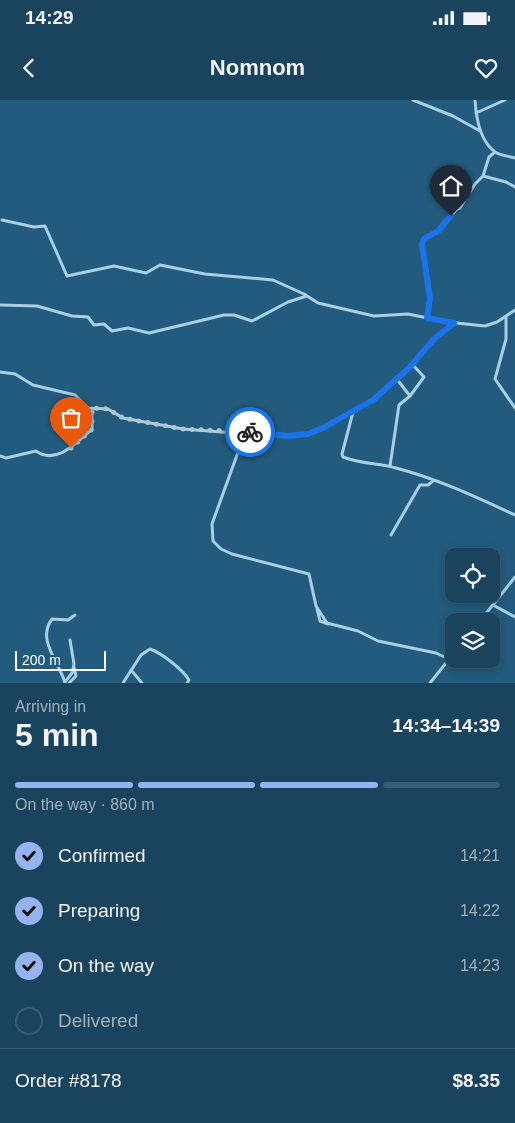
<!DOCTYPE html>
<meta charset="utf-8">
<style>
body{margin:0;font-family:Arial,sans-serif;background:#234b64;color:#f1f3f6;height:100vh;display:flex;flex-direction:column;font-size:19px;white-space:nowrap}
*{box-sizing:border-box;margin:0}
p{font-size:16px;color:#9fb0bc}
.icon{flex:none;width:28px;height:28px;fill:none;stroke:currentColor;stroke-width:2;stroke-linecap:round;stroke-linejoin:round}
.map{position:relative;height:583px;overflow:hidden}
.side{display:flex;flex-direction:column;background:#1a445e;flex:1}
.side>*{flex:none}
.tools{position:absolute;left:445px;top:448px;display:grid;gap:10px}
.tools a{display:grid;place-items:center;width:55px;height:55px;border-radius:10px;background:#1a445e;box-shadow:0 2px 8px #0003,0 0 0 1px #385c73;font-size:25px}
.scale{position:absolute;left:15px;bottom:12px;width:91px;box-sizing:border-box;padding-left:5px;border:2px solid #fff;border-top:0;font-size:14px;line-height:18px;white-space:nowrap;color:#fff;-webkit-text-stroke:4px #225b7d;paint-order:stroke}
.pin{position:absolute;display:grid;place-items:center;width:42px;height:42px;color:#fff;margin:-51px -21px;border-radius:50% 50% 50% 0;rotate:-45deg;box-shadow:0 0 5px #0007}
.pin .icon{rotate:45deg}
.courier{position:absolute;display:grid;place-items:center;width:50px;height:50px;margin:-25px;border:4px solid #1a73e8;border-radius:50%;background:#fff;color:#222;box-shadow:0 1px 6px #0007}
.summary em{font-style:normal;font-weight:700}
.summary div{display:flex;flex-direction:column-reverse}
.summary{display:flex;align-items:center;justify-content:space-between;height:85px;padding:0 15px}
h1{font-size:32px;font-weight:700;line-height:38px}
.bar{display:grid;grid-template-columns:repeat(4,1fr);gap:8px 5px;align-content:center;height:60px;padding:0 15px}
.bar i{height:6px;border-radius:4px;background:#385c73}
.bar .active{background:#95b2f1}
.bar p{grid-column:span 4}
.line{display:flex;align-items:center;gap:12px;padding:0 15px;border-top:1px solid #385c73}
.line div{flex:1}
ol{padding:0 15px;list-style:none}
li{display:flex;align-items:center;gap:15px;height:55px}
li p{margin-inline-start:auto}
li .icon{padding:5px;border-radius:50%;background:#95b2f1;color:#111;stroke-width:4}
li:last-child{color:#9fb0bc}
li i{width:28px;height:28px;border:2px solid #385c73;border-radius:50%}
.status{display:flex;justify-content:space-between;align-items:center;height:35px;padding:0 25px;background:#1a445e;direction:ltr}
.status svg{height:14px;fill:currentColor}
header{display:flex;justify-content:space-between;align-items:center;height:65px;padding:0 15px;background:#1a445e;font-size:22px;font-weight:700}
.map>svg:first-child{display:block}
</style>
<div class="status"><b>14:29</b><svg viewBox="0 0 49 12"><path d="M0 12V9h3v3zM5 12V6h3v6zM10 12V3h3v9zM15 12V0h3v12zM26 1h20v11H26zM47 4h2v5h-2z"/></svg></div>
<header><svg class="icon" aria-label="back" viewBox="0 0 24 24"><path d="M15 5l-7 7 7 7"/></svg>Nomnom<svg class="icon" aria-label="heart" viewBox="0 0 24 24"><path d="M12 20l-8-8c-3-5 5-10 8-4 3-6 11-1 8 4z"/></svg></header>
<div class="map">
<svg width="515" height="583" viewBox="0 0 515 583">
<rect width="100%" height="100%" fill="#225b7d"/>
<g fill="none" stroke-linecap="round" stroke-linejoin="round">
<path stroke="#a7cfe6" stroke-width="3" d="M413 0 453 16 480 31
M475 0C476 17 480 41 495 52 501 56 509 56 515 58
M476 13 505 0
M483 76 506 82 515 87
M443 81 435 97 457 109 460 108 475 84 483 76 489 57 495 52
M2 120 34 127 45 126 67 176 114 166 146 173 160 165 205 174 273 180 304 194 318 203 374 216 408 214 447 222 485 226 497 222 515 210
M0 205 37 206 72 216 88 217 94 225 104 224 112 231 128 228 149 233 224 215H234L252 221 288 202 307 196
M506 216V239L495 279 515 308
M427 218 430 199 422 141 438 131 457 109
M0 272 15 274 33 285 75 295 88 308 108 309 123 318 183 329 234 333 258 332 281 336 308 334 319 330 373 300 409 268 434 239 453 223
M396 278 410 296
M353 312 342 354 343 357C361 364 378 363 396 368 438 379 476 397 515 415
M245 333 212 424 213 441 221 449 232 454 309 474 316 506 327 523 358 531 378 541 436 553 449 559
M0 356 6 358 36 351C57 366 78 341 92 329V308
M390 366 399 305 410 296 424 277 412 264
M391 435 420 385H428L434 380
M493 505 515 517
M317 509 320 521 328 524
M480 521 515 477
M131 570 142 583
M65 582 72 573 74 564 70 540
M65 583C60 563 36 540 52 519L68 520 75 515
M69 583 76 576 74 567
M123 583 141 555 150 549C162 553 183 570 189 580L187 583
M430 583 454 553"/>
</g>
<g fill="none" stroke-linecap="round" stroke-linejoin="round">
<path stroke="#b2c6d2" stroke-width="5" stroke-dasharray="0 9" d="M71 348 92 329V308L108 309 123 318 183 329 250 332"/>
<path stroke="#1a73e8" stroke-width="6" d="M250 332 288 336 308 334 323 328 373 300 409 268 434 239 454 223 427 218 430 199 422 144 424 139 438 131 451 116"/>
</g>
</svg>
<div class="tools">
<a><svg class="icon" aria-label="locate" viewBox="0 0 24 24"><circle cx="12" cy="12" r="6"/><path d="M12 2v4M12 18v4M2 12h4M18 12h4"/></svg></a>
<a><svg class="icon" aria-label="layers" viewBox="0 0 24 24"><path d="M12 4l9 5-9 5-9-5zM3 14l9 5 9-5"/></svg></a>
</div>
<div class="scale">200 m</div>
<div class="pin" style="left:71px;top:348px;background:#ea580c"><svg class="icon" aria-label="bag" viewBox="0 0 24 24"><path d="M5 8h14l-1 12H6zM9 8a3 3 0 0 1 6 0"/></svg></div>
<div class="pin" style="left:451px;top:116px;background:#1f2937"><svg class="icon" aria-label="home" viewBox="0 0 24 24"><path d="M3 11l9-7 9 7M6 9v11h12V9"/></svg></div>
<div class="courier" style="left:250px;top:332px"><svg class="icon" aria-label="bike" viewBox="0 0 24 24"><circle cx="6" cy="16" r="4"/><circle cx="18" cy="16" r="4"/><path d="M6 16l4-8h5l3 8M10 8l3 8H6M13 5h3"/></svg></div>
</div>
<section class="side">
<div class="summary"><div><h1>5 min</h1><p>Arriving in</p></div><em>14:34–14:39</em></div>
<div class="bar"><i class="active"></i><i class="active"></i><i class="active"></i><i></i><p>On the way · 860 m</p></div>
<ol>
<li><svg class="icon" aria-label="check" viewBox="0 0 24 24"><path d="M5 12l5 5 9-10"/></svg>Confirmed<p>14:21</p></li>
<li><svg class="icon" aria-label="check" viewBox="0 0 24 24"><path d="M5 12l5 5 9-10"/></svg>Preparing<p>14:22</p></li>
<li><svg class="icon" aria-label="check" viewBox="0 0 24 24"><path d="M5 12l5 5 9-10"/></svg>On the way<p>14:23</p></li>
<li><i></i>Delivered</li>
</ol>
<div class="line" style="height:65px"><div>Order #8178</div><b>$8.35</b></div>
</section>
